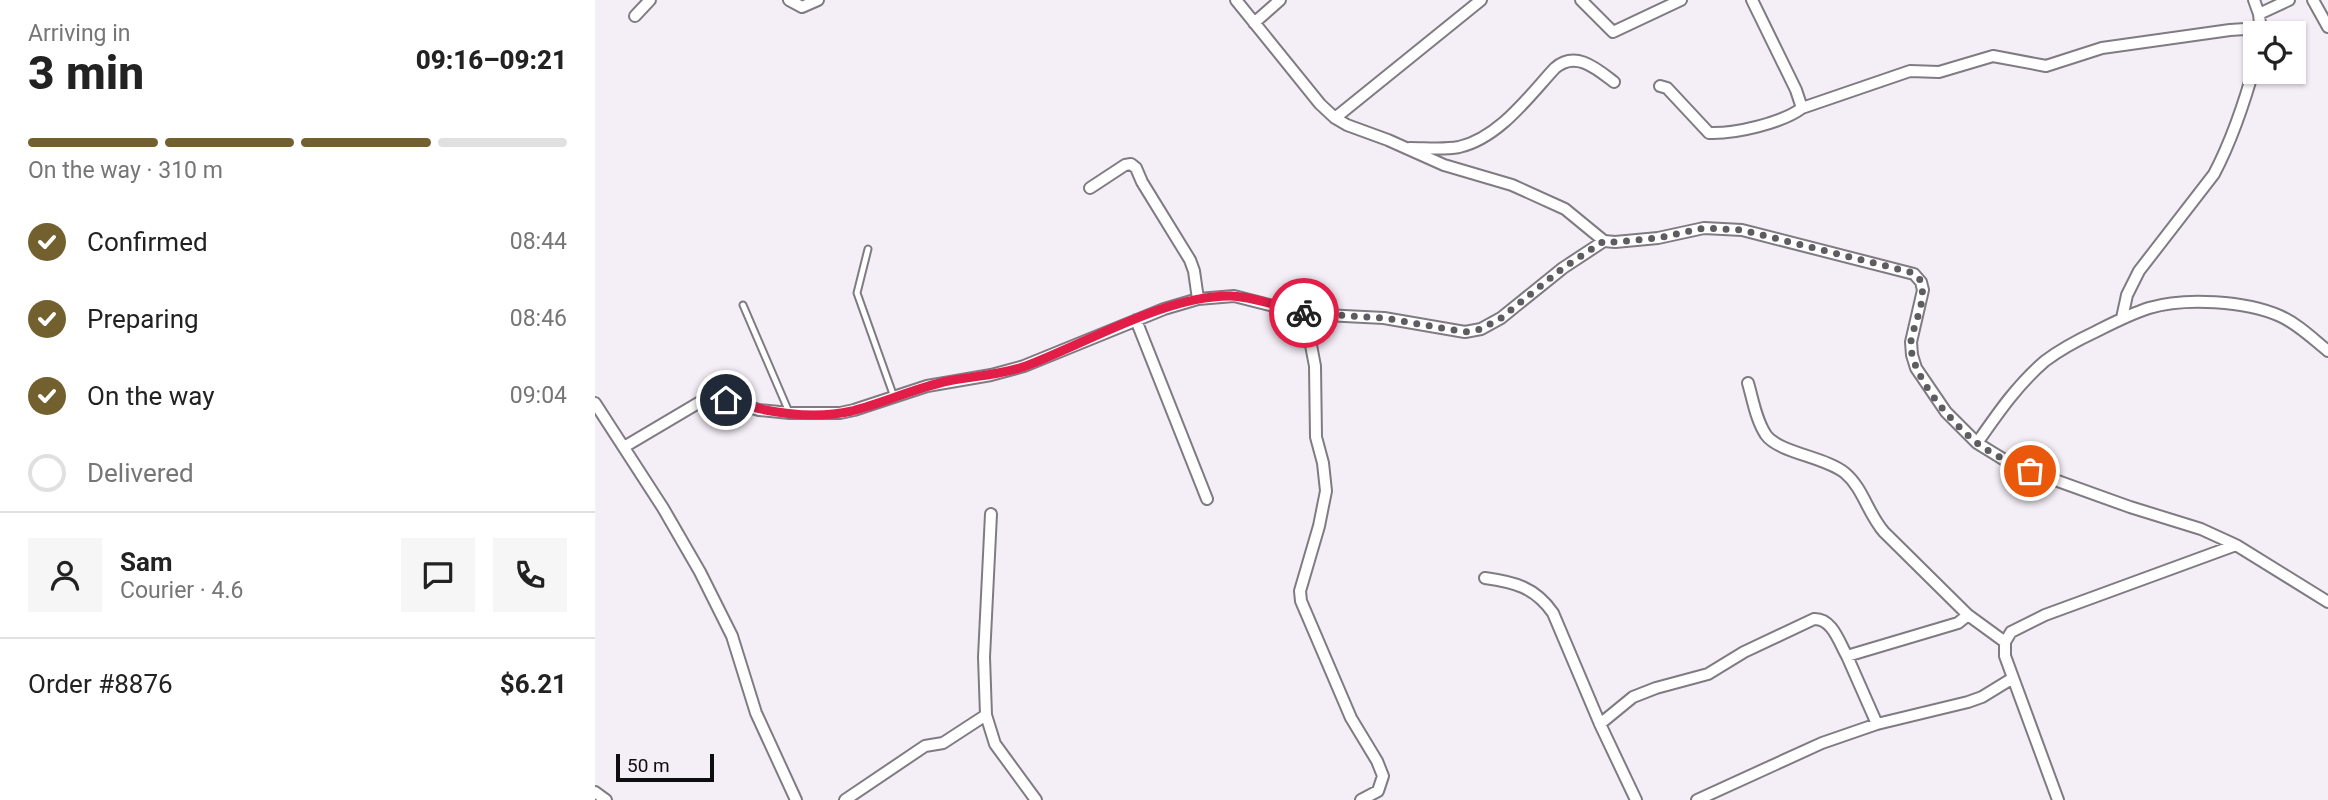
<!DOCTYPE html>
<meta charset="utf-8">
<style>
body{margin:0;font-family:Roboto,sans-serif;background:#f6f6f6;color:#222;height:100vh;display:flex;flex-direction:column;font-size:26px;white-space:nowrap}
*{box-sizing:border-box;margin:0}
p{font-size:23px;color:#767676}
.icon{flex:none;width:38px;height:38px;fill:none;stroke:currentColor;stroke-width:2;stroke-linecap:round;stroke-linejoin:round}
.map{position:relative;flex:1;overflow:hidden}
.drawer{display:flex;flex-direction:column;background:#fff;width:595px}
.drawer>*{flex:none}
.buttons{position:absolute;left:1648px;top:21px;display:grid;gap:14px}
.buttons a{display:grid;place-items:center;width:63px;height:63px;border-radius:0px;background:#fff;box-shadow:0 2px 5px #0004;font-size:35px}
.scale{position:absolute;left:21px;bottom:18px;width:98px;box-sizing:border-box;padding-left:7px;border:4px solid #0e0d0f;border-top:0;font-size:19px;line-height:24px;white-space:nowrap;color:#0e0d0f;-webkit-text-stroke:5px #f4eef6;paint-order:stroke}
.pin{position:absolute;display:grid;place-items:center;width:60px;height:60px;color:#fff;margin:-30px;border:4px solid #fff;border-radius:50%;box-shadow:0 2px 7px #0007}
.courier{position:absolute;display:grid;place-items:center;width:70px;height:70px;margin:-35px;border:5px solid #e11d48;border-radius:50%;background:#fff;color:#222;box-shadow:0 2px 9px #0007}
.overview em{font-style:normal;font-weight:800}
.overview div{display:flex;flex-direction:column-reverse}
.overview{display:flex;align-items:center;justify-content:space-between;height:119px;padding:0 28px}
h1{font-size:46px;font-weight:800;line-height:52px}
.bar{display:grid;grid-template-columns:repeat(4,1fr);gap:10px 7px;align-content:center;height:84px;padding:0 28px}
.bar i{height:9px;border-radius:5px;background:#e0e0e0}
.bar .on{background:#73602f}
.bar p{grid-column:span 4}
.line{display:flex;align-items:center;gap:18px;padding:0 28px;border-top:2px solid #e0e0e0}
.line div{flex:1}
.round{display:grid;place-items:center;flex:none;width:74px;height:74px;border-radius:0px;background:#f6f6f6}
ol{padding:0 28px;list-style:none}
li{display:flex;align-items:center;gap:21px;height:77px}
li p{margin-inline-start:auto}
li .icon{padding:7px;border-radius:50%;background:#73602f;color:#fff;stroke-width:4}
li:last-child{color:#767676}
li i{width:38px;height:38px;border:4px solid #e0e0e0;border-radius:50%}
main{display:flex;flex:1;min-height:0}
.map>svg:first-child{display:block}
</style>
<main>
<section class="drawer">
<div class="overview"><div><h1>3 min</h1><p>Arriving in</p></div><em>09:16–09:21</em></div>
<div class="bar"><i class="on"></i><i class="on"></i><i class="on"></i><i></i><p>On the way · 310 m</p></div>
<ol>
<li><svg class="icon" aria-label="check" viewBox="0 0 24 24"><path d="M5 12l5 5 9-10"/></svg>Confirmed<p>08:44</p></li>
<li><svg class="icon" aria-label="check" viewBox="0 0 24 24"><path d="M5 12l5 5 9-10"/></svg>Preparing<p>08:46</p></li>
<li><svg class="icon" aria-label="check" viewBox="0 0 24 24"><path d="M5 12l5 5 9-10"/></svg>On the way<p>09:04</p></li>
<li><i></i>Delivered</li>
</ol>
<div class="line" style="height:126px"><a class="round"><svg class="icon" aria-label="person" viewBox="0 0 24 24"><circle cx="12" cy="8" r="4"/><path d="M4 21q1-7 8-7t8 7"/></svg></a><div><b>Sam</b><p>Courier · 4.6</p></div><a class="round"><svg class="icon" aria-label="chat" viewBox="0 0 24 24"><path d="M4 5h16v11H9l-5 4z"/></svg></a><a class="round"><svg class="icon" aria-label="phone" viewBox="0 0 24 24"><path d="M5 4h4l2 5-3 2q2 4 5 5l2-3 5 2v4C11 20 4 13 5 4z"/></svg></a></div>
<div class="line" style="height:91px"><div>Order #8876</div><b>$6.21</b></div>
</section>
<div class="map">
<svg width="1733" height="800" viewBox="0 0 1733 800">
<rect width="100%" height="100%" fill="#f4eef6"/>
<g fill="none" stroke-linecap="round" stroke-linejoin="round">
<defs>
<path id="lane" d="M273 249 262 293 299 397
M148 305 194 412"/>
<path id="street" d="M194 0 207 7 223 0
M641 0 725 104 740 118 752 125 793 140 849 165 917 185 970 209 1009 241 1020 242 1063 238 1109 228 1147 230 1319 274 1326 282 1328 290 1316 342 1317 355 1321 368 1351 412 1382 443 1408 459 1435 471 1535 507 1606 529 1641 545 1733 602
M986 0 1018 32 1086 0
M1659 0 1664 14 1666 33
M1718 0 1733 27
M1664 14 1694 0
M40 16 55 0
M659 23 685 0
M1065 86 1072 88 1114 133C1140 134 1187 123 1207 108L1201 90 1157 0
M1207 108 1315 71 1344 72 1398 56 1451 66 1507 48 1635 30 1666 28
M740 118 886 0
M815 148C831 148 848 150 864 147 904 138 934 96 960 68 981 50 1002 69 1019 82
M495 188 530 165 536 164 541 168 547 182 595 260 599 271 603 299
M710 314 720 366 721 437 728 463 731 491 724 526 705 591 706 601 756 718 782 761 788 776 783 791 766 800
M1527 318 1532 295 1544 271 1619 174C1638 138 1650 101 1661 61
M541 320 612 499
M1153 383C1158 400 1161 420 1171 435 1184 453 1231 457 1250 473 1268 488 1273 514 1289 532L1373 615 1410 642
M0 403 68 508 105 572 137 636 161 713 201 800
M1382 443C1403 413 1422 385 1450 361 1466 349 1483 340 1500 332 1518 323 1535 314 1554 308 1590 297 1651 301 1685 316 1703 324 1718 339 1733 351
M29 447 105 402 131 400 164 410 195 413H245L259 410 332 386 396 375 429 366 569 309 603 299 639 296 710 314 789 318 870 332 886 329 906 318 968 268 1009 241
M396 514 389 657 391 715 400 744 441 800
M890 578C919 582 940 587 958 613L1005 724
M1282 724 1252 656 1363 623 1373 615
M0 792 11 800
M250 800 330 746 348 743 391 715
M1041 800 1005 724 1038 697 1061 688 1113 674 1149 652 1219 619C1237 618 1244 642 1252 656
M1102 800 1227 743 1282 724 1373 702 1387 697 1418 678
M1463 800 1410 656V642L1416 632 1450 615 1641 545"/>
</defs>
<use href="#lane" stroke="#807b82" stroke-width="9"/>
<use href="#street" stroke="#807b82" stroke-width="14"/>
<use href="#lane" stroke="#fff" stroke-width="5"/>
<use href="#street" stroke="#fff" stroke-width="10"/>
</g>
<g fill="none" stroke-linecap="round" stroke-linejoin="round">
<path stroke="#5e5c60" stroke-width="7" stroke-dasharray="0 12.6" d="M709 313 789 318 870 332 886 329 906 318 968 268 1009 241 1020 242 1063 238 1109 228 1147 230 1315 272 1324 278C1334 297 1319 322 1316 341 1313 374 1358 424 1382 443 1398 455 1417 463 1435 471"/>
<path stroke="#e11d48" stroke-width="9" d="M131 400C170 412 217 420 257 411 289 403 320 388 353 381 379 376 406 375 431 366 492 343 571 295 636 296 660 297 686 307 709 313"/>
</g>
</svg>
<div class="buttons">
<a><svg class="icon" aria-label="locate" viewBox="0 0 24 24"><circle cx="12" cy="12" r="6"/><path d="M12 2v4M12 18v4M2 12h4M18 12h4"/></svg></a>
</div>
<div class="scale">50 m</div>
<div class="pin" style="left:1435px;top:471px;background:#ea580c"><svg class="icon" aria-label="bag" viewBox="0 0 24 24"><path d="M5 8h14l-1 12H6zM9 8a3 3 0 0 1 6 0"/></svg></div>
<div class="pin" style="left:131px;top:400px;background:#1f2937"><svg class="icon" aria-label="home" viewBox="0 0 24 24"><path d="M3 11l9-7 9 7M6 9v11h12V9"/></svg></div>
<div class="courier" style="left:709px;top:313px"><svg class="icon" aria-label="bike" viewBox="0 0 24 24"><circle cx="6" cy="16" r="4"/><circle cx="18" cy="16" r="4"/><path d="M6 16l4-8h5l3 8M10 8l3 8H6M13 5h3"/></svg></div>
</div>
</main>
